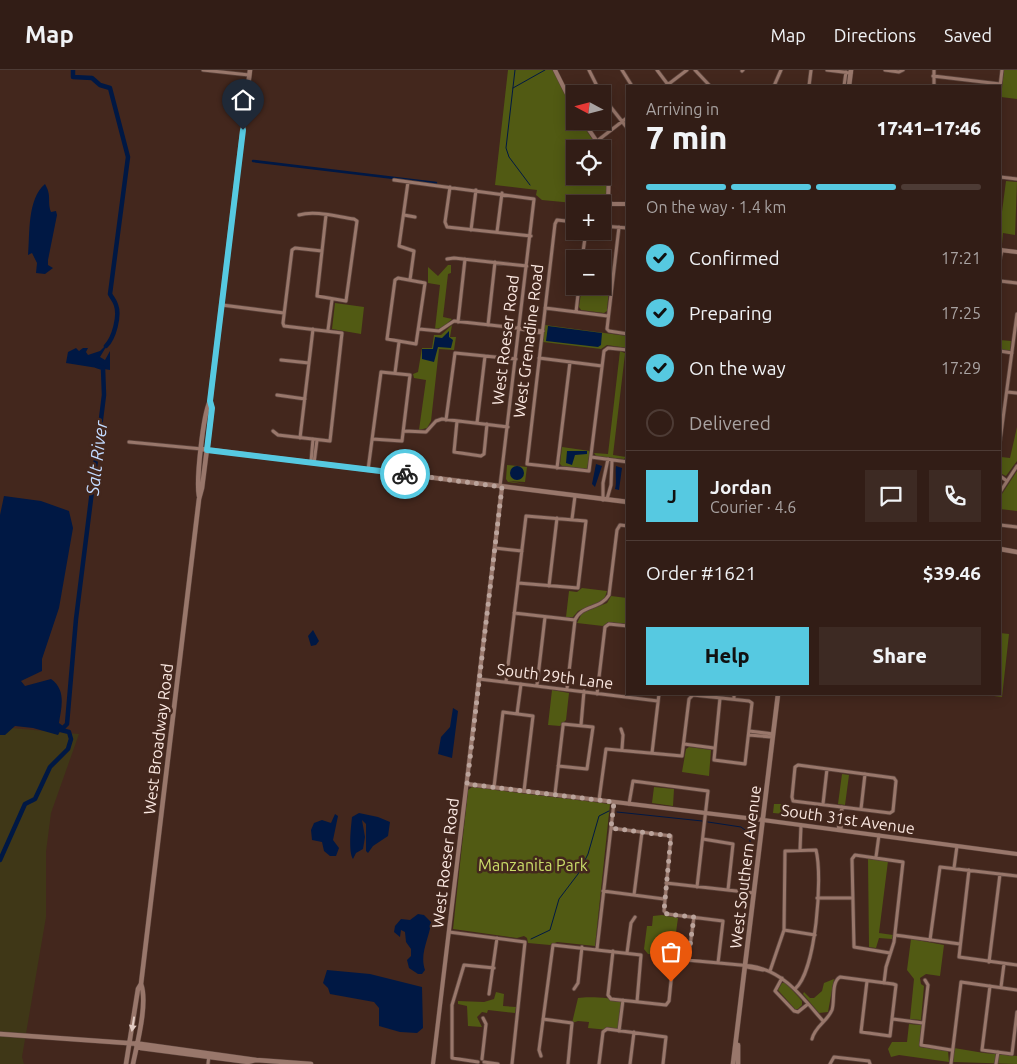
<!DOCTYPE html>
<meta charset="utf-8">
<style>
body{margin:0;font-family:Ubuntu,sans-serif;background:#3d2a23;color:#f1f3f6;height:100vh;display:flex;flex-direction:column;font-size:19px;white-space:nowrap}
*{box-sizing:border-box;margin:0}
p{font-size:16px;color:#a8a2a1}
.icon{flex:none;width:28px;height:28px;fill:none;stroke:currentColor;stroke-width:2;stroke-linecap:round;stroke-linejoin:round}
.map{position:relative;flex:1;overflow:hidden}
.details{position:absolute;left:626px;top:15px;width:375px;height:610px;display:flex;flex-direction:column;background:#321d16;border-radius:0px;box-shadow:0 2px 12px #0003,0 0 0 1px #4d3b35}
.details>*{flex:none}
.needle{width:32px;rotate:277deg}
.tools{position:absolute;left:566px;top:15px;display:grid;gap:10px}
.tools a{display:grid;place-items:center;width:45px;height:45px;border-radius:0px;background:#321d16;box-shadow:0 2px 12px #0003,0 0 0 1px #4d3b35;font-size:25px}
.pin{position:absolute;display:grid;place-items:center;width:42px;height:42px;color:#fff;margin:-51px -21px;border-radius:50% 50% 50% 0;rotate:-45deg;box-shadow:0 0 5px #0007}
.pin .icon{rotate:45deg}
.courier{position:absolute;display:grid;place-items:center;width:50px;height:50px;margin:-25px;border:4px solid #56c9e1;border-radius:50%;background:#fff;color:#222;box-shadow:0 1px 6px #0007}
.head em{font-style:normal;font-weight:800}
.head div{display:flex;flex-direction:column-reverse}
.head{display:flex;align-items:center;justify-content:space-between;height:85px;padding:0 20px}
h1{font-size:32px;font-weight:800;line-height:38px}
.bar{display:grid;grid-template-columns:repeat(4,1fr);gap:8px 5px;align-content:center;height:60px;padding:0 20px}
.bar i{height:6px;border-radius:4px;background:#4d3b35}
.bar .current{background:#56c9e1}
.bar p{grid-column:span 4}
.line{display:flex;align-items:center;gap:12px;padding:0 20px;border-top:1px solid #4d3b35}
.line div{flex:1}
.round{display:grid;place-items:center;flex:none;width:52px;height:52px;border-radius:0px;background:#3d2a23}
ol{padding:0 20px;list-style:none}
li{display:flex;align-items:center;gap:15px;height:55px}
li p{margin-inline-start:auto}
li .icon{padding:5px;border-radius:50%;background:#56c9e1;color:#111;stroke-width:4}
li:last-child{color:#a8a2a1}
li i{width:28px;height:28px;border:2px solid #4d3b35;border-radius:50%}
.primary-button{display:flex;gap:10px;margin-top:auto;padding:10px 20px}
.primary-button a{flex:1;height:58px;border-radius:0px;background:#56c9e1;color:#111;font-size:20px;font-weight:800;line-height:58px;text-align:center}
.primary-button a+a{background:#3d2a23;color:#f1f3f6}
header{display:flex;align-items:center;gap:30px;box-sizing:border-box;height:70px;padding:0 25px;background:#321d16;border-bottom:1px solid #4d3b35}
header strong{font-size:24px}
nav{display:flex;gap:28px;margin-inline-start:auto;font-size:18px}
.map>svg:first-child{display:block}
</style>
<header>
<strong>Map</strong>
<nav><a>Map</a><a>Directions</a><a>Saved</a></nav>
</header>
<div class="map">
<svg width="1017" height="994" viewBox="0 0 1017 994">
<rect width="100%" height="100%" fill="#43271d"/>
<path fill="#515a13" d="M508 0H553L575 43V51H580L599 79H575V106H602L603 84 607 109 605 136 542 130 536 125 537 120 495 115Z
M1004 0H1017V29L1001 27Z
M1006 111 1017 112 1015 165 1003 163 1002 174 1000 157Z
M448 195H451V203L448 204 443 247 452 249 442 258 435 259 440 215 428 213V197L438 206Z
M582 216 609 217 607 241 604 243 581 240 579 237Z
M335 233 364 237 361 264 332 259Z
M452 255 450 267H456L454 280 439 279 431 351 427 358 419 360 426 310 414 308 413 304 418 302 422 278H432L434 265H441Z
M545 255 627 266V278L607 275 601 279 543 272Z
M1000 270 1011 271 1010 281 1000 280Z
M620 281 627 284H625L613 385 626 387 624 389 596 386 594 383 608 384Z
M1017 340V391L1006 406 1000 403 1001 387 1010 388 1017 357Z
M562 377 590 381 587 399 562 396 560 394Z
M507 395 527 397 525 412 508 411 525 414 508 412 506 409Z
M1017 401V441L1000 439V427Z
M582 518 607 521 604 530 578 541 573 547H566L569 521 577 522Z
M611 526 627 528V554L608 552 603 556 577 553 582 543 607 533Z
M1000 563 1009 564 1002 627 978 624H1000Z
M552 620 569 623 566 650 560 656 548 655Z
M689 677 711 680 709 706 682 702 686 679Z
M842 704 849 705 845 735 838 734Z
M472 717 610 734 595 876 557 872 550 875 528 873 527 868 524 866 517 868 453 859 468 720Z
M654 717 674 719 673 736 652 733Z
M774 734H784L785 744 773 743Z
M868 789 888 791 879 863 893 865 892 869 879 868 876 878 869 877Z
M662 845 678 848 673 884 669 886 648 884 644 879 647 856H652L653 846Z
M911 869 944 875 940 906 926 904 920 908 921 914 924 916 921 950 910 949 914 909 907 900Z
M834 909 828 942 819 943 803 924 804 922 810 928H814L822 921 824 913Z
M782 913H786L802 931V935L798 939H795L778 920Z
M496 922 504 924 503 936 516 937 515 943 488 940 487 943 482 942 477 947 482 957 468 956 467 936 458 934V931L484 932 494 929Z
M578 928C589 926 611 928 623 930L619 961 588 958 589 952 578 951 572 953Z
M909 954 921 955 920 977 948 981 949 992 899 985 891 987 888 979 892 972H907Z
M954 978 984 983 1017 986V994L953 992Z"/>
<path fill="#3f3717" d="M0 657 79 664 51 743 46 782V847L22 987 24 994H0Z"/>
<path fill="#001844" d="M45 114C52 126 47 131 51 142L56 141 57 145 48 190V195L53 198 45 204 36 203 37 193 32 183 28 185C30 164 27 129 45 114Z
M548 256 602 263 601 275 598 277 546 271Z
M449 261V267L453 270 451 278 438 277 434 292 422 289V279H433L435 267 442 268Z
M109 272 100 287 105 290 110 281V300L66 293 68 282 76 278 79 281 83 278H88L86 282 88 285 100 281Z
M567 381H587V384L575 385 572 395 566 393Z
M596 394 602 396 595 417 592 414Z
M616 396 622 398 619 420 615 419C617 412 615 404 616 396Z
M510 403a7 7 0 1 1 14 0a7 7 0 1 1-14 0Z
M4 426 41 431 69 441 73 458 59 538 42 589V601L21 611 25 616 51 609C67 620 61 639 59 653L63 656 58 665 33 658 15 656 5 665H0V445Z
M313 560 319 571 316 575 311 576 308 566Z
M453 638 458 641 452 688 438 684 441 667 450 657Z
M359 743 378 747 390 752 388 766 373 776 368 783 366 781V754L362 750 365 767 363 779 356 783 353 789C348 782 351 757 352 747Z
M335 744 338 746 333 770 339 778 336 786H330L324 781 322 772 312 770 311 760 314 753 322 750 331 753Z
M418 844 424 845 431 852C430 867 419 883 425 900L422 904H418L409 898 407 890 411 886V879L406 872 405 862 401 860 400 867 394 862 395 856 401 849 410 850Z
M327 900 370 904 422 917 423 958 417 963 400 962 379 956V938L374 932 330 924 328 918 323 913Z"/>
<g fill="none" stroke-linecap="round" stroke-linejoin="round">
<path stroke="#001844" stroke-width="1" d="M515 0 506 78 509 87 530 115
M513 18 545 0
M617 742 702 751
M708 752 741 757 750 764V776
M531 869 550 860 559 829 578 804 588 784 599 746 609 741"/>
<path stroke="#001844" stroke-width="2.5" d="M253 91 436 113"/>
<path stroke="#001844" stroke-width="4.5" d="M73 0V7L92 8 100 15 110 18 128 87 110 224C112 228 115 231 116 235 120 246 114 268 106 276
M0 790 25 734 35 729 50 697 68 679 71 669 69 662 61 660 67 654 76 549 104 325 103 298 97 296"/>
<defs>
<path id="minor" d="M203 0 249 5
M589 0 601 24
M622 0 632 16
M657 0 669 16
M695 0 710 16
M827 0 851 3
M885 0 899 2 903 0
M934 0V16
M742 1 743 0
M933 6 1000 14
M666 16 687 0
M774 16 781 0
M809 16 811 0
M844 16 846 2
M1000 17 1002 0
M602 26 628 59
M597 71 628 47
M1000 107 1017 109
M394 110 534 129 500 416
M408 112 399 176 414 181 410 210
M450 117 445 152 447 157 531 166
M299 145C315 140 338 147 354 149L357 151 346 231 317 226 326 145
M404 145 415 147
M575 152 557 150 555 154 527 394 589 401 604 281 608 278 628 280
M602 156 628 158
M619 157 607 259 609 261 628 264
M471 160 476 120
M497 162 502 123
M447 189 454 188 527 196
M582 189 586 161
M1000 189 1002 180
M398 208 425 213 416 274 387 269 395 210Z
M1000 211 1017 213
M222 235 284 243
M545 238 608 246
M576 242 579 216
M458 252 465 189
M488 255 495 192
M419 259 439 261 454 251 543 261
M520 259 542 263
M328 260 332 230
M1000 281 1012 283
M539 288 602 296
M281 290 309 293
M395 303 399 272
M1007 322 1017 323
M277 325 305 329
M446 350 455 283 516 289
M457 351 454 382 481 386 484 384 487 354
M477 353 485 286
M273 361 278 365 330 371 342 263 284 256 283 253 292 180 295 178 322 181
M404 361 426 362 436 351 442 349 508 357
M300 368 313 259
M1000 371 1017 244
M129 372 202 379
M591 387 628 392
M311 392 313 369
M314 393 317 370
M557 398 570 292
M628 399V406
M368 400 381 302 410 305 402 371 372 369
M1000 406 1007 411
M1000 422 1017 396
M607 429 611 415 612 390
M603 430V413L608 389
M572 449 575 426
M1000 455 1017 457
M495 478 522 481
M549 516 557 448
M514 543 575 550
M479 609 658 631
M506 612 526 446 586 451 578 518 518 513
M537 615 545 547
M567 619 575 550C581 535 601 539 609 525L617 460 620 455 628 456
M597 624 605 557 609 554 628 556
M734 629V624
M517 644 521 614
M581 655 584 621
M621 659 623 665 622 679
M749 661 773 664
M749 665 772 667
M684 674 714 678
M652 683 659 624
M798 695 894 708 896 711 893 741 890 743 793 731 792 727 795 697Z
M494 717 503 642 533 646 524 721
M555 724 563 656V654L593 657 587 699 558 696
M599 730 606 679 682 686 689 629 693 625 749 631 752 633 745 694 714 690 720 628
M629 734 633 711 708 721 697 817
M823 734 827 699
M861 739 865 704
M611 758 671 766 664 841 667 844 723 851 718 893
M838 760 842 737
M841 760 842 738
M703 769 733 774 728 820
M800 780 801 755
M876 787 879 765
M954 798 957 776
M969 800 959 887 1017 895
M666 813 754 823
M603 821 664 829
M634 825 642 762
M817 828H853
M784 860 815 865
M449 862 525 872 512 994
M895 865 960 874
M930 870 940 797 1017 806
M597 879 614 732
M613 881 608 925 611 929 666 935 669 931 673 892 676 889 751 896C784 901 802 927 823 951
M627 883 631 853 635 847
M688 890 694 847
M989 892 1000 804
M747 897 763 900
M770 901 784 860 785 781 816 780C823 807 816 901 795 919
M782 908 775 921 794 941 798 942 808 934
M925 910 928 915 921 975 951 980
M884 913 886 897 894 872 903 792 855 785 852 789 854 877 890 883
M990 916 982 980 1012 984 1017 942
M1001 917 1004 894
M574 919 578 913 582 877
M489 924 497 868
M543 949 572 953 568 994
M893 949 923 953
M619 961 623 930
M812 969C815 956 827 952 832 940 835 931 831 912 840 907L893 914 896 915 890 966 861 962 867 911
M541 986 539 980 553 875 641 885 637 932
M482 989 486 954 483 948
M478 992 452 988V935L464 895 494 898
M484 992 498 994
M208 994 209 985
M599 994 603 962 607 959 666 967 663 994
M630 994 634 962
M830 994 834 987 869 991 870 994
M951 994 961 912 1017 920
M996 994 998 982"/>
<path id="tertiary" d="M555 0 575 40
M583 51 602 79
M602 80 609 100 608 131 612 134H628
M1000 180 1017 182
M467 714 763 750 1017 784
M433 994 502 417"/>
<path id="secondary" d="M849 16 851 0
M202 379 628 432
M199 426C196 410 203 345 210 331
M1000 479 1017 482
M0 964 141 974 256 990
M136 975 141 978 248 992 256 990 311 994
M126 994 138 919 141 914
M133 994C137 974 148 933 141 914L199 429 202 418 212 339 210 331 250 0
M733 994 778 624
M738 994V975"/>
</defs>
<use href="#minor" stroke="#5b433b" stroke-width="4.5"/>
<use href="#tertiary" stroke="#5b433b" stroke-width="5"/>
<use href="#secondary" stroke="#5b433b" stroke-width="5.5"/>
<use href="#minor" stroke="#99776b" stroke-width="3"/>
<use href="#tertiary" stroke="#99776b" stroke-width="4"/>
<use href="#secondary" stroke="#99776b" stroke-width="4.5"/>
</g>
<defs><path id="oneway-solid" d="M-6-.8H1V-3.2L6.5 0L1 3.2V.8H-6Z" transform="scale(1.25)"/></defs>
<use fill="#e2ccc4" href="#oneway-solid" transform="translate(133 954) rotate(99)"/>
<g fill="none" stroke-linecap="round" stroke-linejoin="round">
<path stroke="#bba49c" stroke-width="5" stroke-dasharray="0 9" d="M405 404 502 417 467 714 614 732 611 758 671 766 664 841 667 844 694 847 688 890H674L671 912"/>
<path stroke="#56c9e1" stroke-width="6" d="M243 60 210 331 212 338 207 380 405 404"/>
</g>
<g text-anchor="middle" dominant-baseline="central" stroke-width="5" stroke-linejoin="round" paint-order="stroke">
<g font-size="16" fill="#fbe8e1" stroke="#43271d">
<text transform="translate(505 270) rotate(-83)">West Roeser Road</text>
<text transform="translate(528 271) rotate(-83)">West Grenadine Road</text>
<text transform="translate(555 606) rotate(7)">South 29th Lane</text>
<text transform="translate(158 669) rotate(-83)">West Broadway Road</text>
<text transform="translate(848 749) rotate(8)">South 31st Avenue</text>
<text transform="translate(445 793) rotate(-83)">West Roeser Road</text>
<text transform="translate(745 797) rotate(-83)">West Southern Avenue</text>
</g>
<g font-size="16" fill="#cbdd69" stroke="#43271d">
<text x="533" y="795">Manzanita Park</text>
</g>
<g font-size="18" font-style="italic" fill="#c2dafe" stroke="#43271d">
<text transform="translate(96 388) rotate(-83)">Salt River</text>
</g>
</g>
</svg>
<div class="tools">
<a><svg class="needle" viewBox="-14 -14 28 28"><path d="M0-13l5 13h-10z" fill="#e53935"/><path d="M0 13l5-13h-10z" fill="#a8a2a1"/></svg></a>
<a><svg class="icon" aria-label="locate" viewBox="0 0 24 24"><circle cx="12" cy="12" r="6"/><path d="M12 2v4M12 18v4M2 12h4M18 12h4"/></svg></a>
<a>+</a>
<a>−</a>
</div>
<div class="pin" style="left:671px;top:912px;background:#ea580c"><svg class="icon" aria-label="bag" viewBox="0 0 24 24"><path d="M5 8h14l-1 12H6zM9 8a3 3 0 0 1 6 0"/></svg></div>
<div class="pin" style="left:243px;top:60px;background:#1f2937"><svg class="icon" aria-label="home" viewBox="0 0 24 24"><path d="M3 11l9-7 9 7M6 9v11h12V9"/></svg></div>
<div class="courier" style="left:405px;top:404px"><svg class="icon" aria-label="bike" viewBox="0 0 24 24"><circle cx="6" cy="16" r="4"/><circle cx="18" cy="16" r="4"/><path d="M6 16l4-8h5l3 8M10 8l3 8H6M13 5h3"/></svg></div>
<section class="details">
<div class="head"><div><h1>7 min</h1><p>Arriving in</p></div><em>17:41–17:46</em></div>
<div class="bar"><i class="current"></i><i class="current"></i><i class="current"></i><i></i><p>On the way · 1.4 km</p></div>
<ol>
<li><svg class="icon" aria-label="check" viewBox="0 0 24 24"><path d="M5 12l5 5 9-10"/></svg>Confirmed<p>17:21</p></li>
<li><svg class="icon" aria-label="check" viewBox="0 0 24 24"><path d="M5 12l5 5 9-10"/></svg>Preparing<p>17:25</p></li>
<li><svg class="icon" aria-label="check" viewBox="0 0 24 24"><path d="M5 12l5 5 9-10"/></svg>On the way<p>17:29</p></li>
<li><i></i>Delivered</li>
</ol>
<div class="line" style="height:90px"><b class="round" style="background:#56c9e1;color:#111">J</b><div><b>Jordan</b><p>Courier · 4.6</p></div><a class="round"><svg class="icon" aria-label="chat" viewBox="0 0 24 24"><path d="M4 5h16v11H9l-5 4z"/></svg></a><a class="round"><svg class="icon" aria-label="phone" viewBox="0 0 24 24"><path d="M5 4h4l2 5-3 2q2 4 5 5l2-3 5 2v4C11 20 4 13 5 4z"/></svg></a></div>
<div class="line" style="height:65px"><div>Order #1621</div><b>$39.46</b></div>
<div class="primary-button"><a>Help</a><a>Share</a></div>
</section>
</div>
